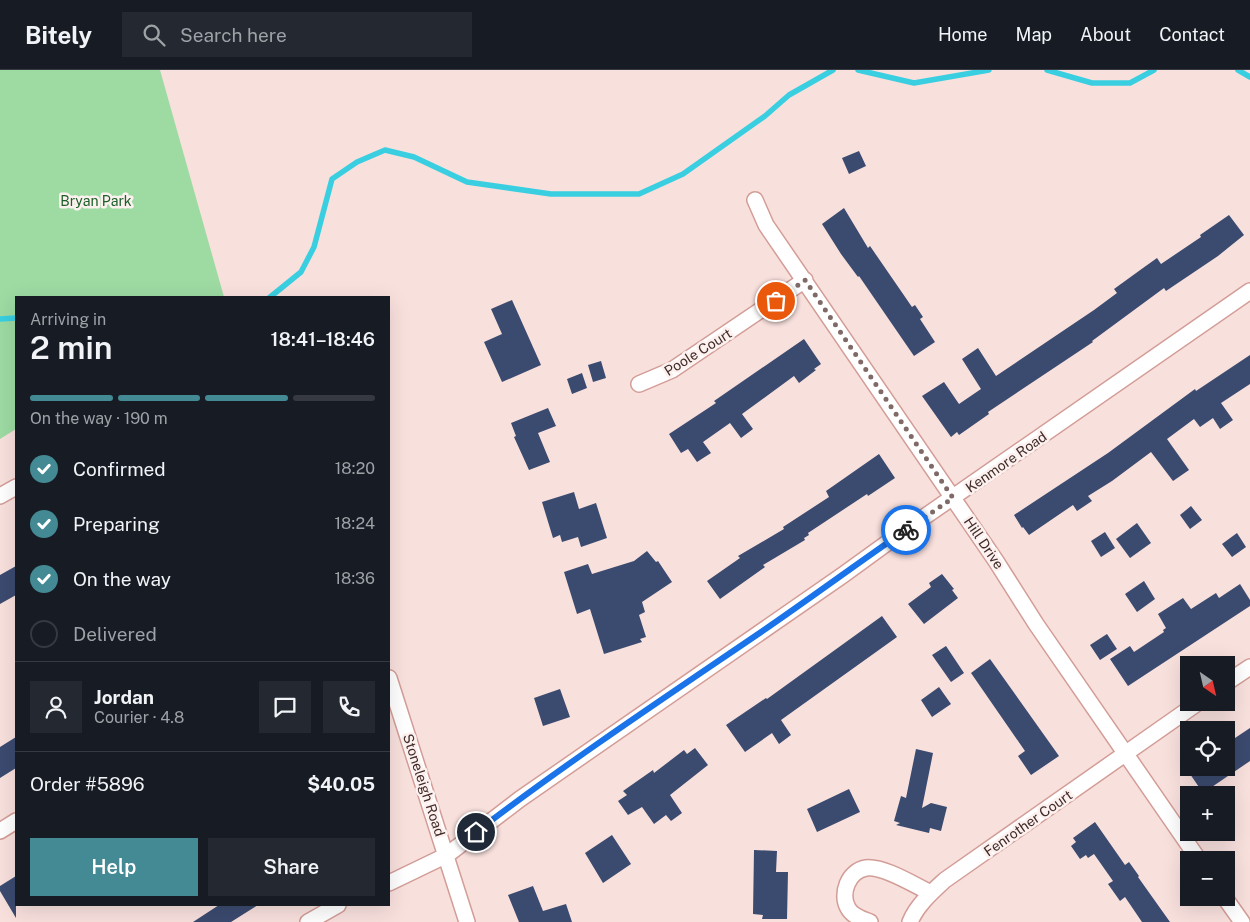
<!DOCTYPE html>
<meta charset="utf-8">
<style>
body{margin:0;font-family:"Public Sans",sans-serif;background:#242831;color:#f1f3f6;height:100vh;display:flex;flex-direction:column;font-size:19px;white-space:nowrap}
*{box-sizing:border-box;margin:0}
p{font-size:16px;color:#9ea1a6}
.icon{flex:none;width:28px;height:28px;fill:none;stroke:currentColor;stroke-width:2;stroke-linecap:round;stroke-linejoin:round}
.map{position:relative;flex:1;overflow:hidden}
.panel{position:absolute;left:15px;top:226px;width:375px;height:610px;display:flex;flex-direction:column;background:#171b24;border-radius:0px;box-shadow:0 5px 20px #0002}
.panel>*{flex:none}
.needle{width:32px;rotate:146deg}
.buttons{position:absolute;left:1180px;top:586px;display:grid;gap:10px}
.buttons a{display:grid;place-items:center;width:55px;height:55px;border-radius:0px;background:#171b24;box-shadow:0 5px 20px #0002;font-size:25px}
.pin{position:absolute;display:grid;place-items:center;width:42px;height:42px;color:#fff;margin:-21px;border:2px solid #fff;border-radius:50%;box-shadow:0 1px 5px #0007}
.courier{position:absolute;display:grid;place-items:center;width:50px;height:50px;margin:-25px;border:4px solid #1a73e8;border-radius:50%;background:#fff;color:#222;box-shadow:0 1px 6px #0007}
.head em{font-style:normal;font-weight:600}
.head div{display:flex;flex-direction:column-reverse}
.head{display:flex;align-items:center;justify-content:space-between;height:85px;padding:0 15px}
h1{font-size:32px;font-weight:600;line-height:38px}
.bar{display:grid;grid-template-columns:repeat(4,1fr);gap:8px 5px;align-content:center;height:60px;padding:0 15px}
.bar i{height:6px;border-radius:4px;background:#363941}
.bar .on{background:#448a94}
.bar p{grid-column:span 4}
.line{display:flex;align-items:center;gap:12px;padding:0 15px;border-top:1px solid #363941}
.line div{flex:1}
.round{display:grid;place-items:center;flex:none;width:52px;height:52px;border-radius:0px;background:#242831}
ol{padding:0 15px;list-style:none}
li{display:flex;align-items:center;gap:15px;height:55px}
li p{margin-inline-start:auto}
li .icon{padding:5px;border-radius:50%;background:#448a94;color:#fff;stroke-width:4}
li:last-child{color:#9ea1a6}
li i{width:28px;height:28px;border:2px solid #363941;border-radius:50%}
.primary-button{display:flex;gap:10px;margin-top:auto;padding:10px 15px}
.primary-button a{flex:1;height:58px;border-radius:0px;background:#448a94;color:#fff;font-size:20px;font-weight:600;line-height:58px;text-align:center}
.primary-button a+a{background:#242831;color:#f1f3f6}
header{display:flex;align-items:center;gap:30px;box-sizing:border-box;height:70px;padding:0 25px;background:#171b24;border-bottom:1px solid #363941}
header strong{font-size:24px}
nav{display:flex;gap:28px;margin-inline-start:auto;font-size:18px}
.search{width:350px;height:45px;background:#242831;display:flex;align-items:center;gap:12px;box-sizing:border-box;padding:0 18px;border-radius:0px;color:#9ea1a6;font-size:19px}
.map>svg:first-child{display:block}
</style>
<header>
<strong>Bitely</strong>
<div class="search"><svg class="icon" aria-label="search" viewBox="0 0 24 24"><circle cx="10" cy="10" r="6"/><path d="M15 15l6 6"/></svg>Search here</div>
<nav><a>Home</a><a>Map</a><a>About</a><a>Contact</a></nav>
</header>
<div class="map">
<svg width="1250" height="852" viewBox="0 0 1250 852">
<rect width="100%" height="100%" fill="#f8e0dd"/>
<path fill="#9ddba3" d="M0 0H160L224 227 16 228V359L0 369Z"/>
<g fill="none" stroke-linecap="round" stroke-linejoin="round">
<path stroke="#39cfe1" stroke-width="5.5" d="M858 0 914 13 989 0
M1047 0 1092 13H1130L1154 0
M1238 0 1250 7
M269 228 301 202 314 177 332 109 357 92 385 80 414 87 467 112 551 124H639L683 104 765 46 789 25 833 0
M0 249 16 248"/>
</g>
<path fill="#3b4a6f" d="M859 81 866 96 849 104 842 88Z
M844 138 868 178 870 176 912 237 915 235 923 247 920 249 935 272 914 286 859 206 858 207 841 184 822 154Z
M1229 145 1244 165 1218 186 1166 221 1164 218 1092 271 1093 272 988 342 989 344 959 365 957 362 951 367 922 326 944 312 959 334 981 319 962 289 978 278 996 306 1094 240 1117 223 1114 219 1143 198 1157 188 1161 194 1201 167 1200 165Z
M512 230 541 295 502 312 484 272 502 264 491 239Z
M804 269 821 294 814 299 816 300 799 313 794 306 742 344 753 359 741 368 730 353 703 372 711 383 697 392 688 379 681 383 669 364 716 333 714 331Z
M1250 285V314L1221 333 1233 350 1220 359 1213 348 1200 357 1194 349 1167 369 1189 400 1173 411 1151 382 1112 411 1088 426 1092 431 1077 441 1073 435 1029 465 1023 457 1022 458 1014 445 1108 383 1195 319 1196 321Z
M601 291 606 308 593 312 588 295Z
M582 303 587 318 572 324 567 309Z
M548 338 556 356 538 363 550 392 529 400 514 367 516 366 511 353Z
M879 384 895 408 868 426 867 424 808 463 809 465 804 468 805 470 763 495 765 497 720 529 707 511 740 488 738 486 784 459 783 457 829 427 826 421Z
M574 422 579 439 596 433 607 468 581 477 578 467 562 472 560 465 553 468 542 432Z
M1191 436 1202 450 1190 459 1180 445Z
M1137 453 1151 473 1130 488 1116 469Z
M1105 462 1115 478 1101 487 1091 471Z
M1237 463 1246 477 1232 487 1222 474Z
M647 481 656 492 658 491 672 512 642 532 645 542 639 545 646 567 640 569 642 572 604 584 590 539 577 544 564 502 588 494 592 504 634 491Z
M16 496V525L0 534V505Z
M942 504 954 519 952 520 958 528 924 554 908 534 931 517 929 513Z
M1144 511 1155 529 1137 542 1125 524Z
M1240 514 1250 530V536L1128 616 1110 589 1130 576 1134 582 1164 562 1163 560 1166 558 1158 544 1183 528 1191 539 1216 523 1219 528Z
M882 546 897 567 781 650 791 665 779 674 772 663 745 682 726 655 766 628 767 629Z
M1107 564 1117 579 1100 590 1090 575Z
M946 576 964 603 951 612 932 585Z
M990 589 1059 686 1031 705 1018 686 1025 681 971 603Z
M939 617 951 634 932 647 921 630Z
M560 619 570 647 543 656 534 628Z
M1250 658V691L1203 723 1190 704 1200 698H1226V674Z
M16 667V698L0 708V677Z
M695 678 708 695 670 725 682 743 671 751 666 745 654 754 642 737 628 745 618 731 627 725 623 721 653 700 654 703 684 680 687 684Z
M916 679 933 683 922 738 931 733 947 737 941 761 930 758 929 763 896 755 900 753 894 751 901 726 906 728Z
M849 719 860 742 817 762 807 739Z
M1095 752 1125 795 1129 792 1139 806 1138 807 1170 852H1142L1125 827 1120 831 1108 814 1113 811 1094 784 1088 788 1086 785 1080 789 1071 776 1076 772 1073 768Z
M612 765 631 794 603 813 585 783Z
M754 780 777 781 776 802H788L787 849H762L763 845 753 844Z
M16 806V848L0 821V816Z
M533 816 543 841 566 834 572 852H519L508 825Z
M219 835H258L231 852H193Z"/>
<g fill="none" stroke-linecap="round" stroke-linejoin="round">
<defs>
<path id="minor" d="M755 130 766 155 996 491 1036 554 1199 790
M639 314 672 300 805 210
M0 426 16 417
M389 608 467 852
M1226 613 1250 597
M0 761 16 751
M389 813 447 785 520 729 843 505 894 468 1250 221
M1225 828 1242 852
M308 852 338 835
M870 852C862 849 852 846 848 838 840 824 848 801 866 798 884 796 914 815 931 823
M910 852C917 835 932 822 945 810L1199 632"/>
</defs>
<use href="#minor" stroke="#d39d97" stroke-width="18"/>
<use href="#minor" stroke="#fff" stroke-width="15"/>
</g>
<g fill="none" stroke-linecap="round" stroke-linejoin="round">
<path stroke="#806a67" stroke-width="5" stroke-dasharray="0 9" d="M776 231 805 210 953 428 906 460"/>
<path stroke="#1a73e8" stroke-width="6" d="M476 762C569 691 667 626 764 560 812 527 858 493 906 460"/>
</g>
<g text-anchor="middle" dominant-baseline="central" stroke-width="5" stroke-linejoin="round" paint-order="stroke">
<g font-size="14" fill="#1c6029" stroke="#fcf1ef">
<text x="96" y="131">Bryan Park</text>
</g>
<g font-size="14" fill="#402b28" stroke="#fcf1ef">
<text transform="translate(698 282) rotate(-32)">Poole Court</text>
<text transform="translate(1006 392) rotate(-35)">Kenmore Road</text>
<text transform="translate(984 473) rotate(56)">Hill Drive</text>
<text transform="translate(424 715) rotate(72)">Stoneleigh Road</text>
<text transform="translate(1028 753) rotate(-35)">Fenrother Court</text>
</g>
</g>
</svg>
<div class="buttons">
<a><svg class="needle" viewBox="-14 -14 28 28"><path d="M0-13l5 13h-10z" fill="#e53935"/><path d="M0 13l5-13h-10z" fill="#9ea1a6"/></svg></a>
<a><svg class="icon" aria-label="locate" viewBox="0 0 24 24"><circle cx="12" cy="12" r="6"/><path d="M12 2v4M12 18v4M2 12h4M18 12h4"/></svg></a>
<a>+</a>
<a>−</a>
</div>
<div class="pin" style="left:776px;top:231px;background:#ea580c"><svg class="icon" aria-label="bag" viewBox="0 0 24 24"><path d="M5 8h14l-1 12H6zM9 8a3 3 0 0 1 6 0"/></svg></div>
<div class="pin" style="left:476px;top:762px;background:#1f2937"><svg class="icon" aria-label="home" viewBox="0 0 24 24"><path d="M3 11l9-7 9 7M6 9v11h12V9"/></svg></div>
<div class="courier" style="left:906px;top:460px"><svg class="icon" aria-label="bike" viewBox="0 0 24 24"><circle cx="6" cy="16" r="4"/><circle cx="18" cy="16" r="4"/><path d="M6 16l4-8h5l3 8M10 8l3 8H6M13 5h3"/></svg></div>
<section class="panel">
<div class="head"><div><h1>2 min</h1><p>Arriving in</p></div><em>18:41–18:46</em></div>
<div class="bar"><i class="on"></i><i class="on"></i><i class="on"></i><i></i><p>On the way · 190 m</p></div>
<ol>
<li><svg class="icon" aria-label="check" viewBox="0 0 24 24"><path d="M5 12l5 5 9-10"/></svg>Confirmed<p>18:20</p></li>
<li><svg class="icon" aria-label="check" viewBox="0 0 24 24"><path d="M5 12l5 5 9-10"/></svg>Preparing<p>18:24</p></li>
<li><svg class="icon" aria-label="check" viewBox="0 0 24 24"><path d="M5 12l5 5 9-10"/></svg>On the way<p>18:36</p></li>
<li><i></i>Delivered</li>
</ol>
<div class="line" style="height:90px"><a class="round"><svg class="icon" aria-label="person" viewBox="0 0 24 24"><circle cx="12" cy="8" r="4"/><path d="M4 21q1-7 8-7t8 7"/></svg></a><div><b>Jordan</b><p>Courier · 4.8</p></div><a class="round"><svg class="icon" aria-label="chat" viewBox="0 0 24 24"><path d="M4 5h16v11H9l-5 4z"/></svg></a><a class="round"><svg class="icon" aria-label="phone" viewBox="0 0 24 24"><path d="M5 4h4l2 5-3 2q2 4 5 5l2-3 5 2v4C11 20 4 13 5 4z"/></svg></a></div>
<div class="line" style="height:65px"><div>Order #5896</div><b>$40.05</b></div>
<div class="primary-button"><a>Help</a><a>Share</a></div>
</section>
</div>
